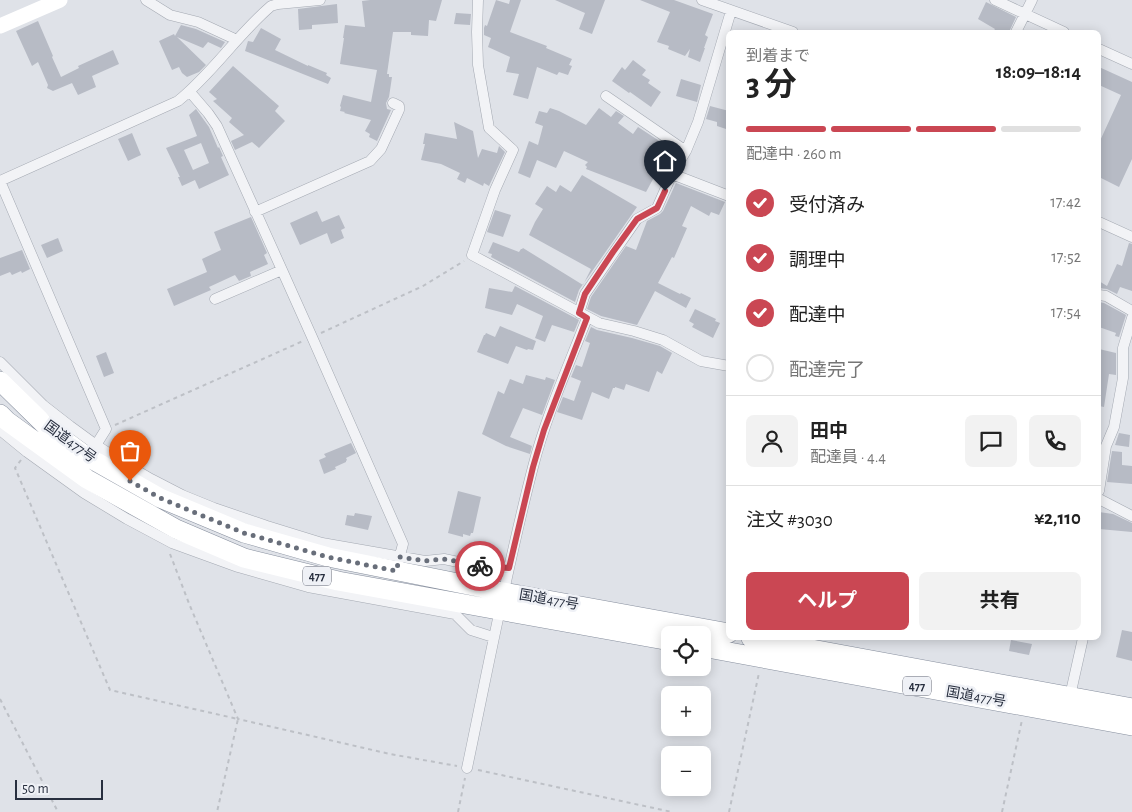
<!DOCTYPE html>
<html lang="ja">
<meta charset="utf-8">
<style>
body{margin:0;font-family:"Alegreya Sans","Noto Sans JP",sans-serif;background:#f2f2f2;color:#222;height:100vh;display:flex;flex-direction:column;font-size:19px;white-space:nowrap}
*{box-sizing:border-box;margin:0}
p{font-size:16px;color:#767676}
.icon{flex:none;width:28px;height:28px;fill:none;stroke:currentColor;stroke-width:2;stroke-linecap:round;stroke-linejoin:round}
.map{position:relative;flex:1;overflow:hidden}
.panel{position:absolute;left:726px;top:30px;width:375px;height:610px;display:flex;flex-direction:column;background:#fff;border-radius:8px;box-shadow:0 2px 12px #0003}
.panel>*{flex:none}
.tools{position:absolute;left:661px;top:626px;display:grid;gap:10px}
.tools a{display:grid;place-items:center;width:50px;height:50px;border-radius:8px;background:#fff;box-shadow:0 2px 12px #0003;font-size:25px}
.scale{position:absolute;left:15px;bottom:12px;width:88px;box-sizing:border-box;padding-left:5px;border:2px solid #282f3f;border-top:0;font-size:14px;line-height:18px;white-space:nowrap;color:#282f3f;-webkit-text-stroke:4px #eff1f6;paint-order:stroke}
.pin{position:absolute;display:grid;place-items:center;width:42px;height:42px;color:#fff;margin:-51px -21px;border-radius:50% 50% 50% 0;rotate:-45deg;box-shadow:0 0 5px #0007}
.pin .icon{rotate:45deg}
.courier{position:absolute;display:grid;place-items:center;width:50px;height:50px;margin:-25px;border:4px solid #ca4753;border-radius:50%;background:#fff;color:#222;box-shadow:0 1px 6px #0007}
.headline em{font-style:normal;font-weight:700}
.headline div{display:flex;flex-direction:column-reverse}
.headline{display:flex;align-items:center;justify-content:space-between;height:85px;padding:0 20px}
h1{font-size:32px;font-weight:700;line-height:38px}
.bar{display:grid;grid-template-columns:repeat(4,1fr);gap:8px 5px;align-content:center;height:60px;padding:0 20px}
.bar i{height:6px;border-radius:4px;background:#e0e0e0}
.bar .current{background:#ca4753}
.bar p{grid-column:span 4}
.line{display:flex;align-items:center;gap:12px;padding:0 20px;border-top:1px solid #e0e0e0}
.line div{flex:1}
.round{display:grid;place-items:center;flex:none;width:52px;height:52px;border-radius:8px;background:#f2f2f2}
ol{padding:0 20px;list-style:none}
li{display:flex;align-items:center;gap:15px;height:55px}
li p{margin-inline-start:auto}
li .icon{padding:5px;border-radius:50%;background:#ca4753;color:#fff;stroke-width:4}
li:last-child{color:#767676}
li i{width:28px;height:28px;border:2px solid #e0e0e0;border-radius:50%}
.primary-button{display:flex;gap:10px;margin-top:auto;padding:10px 20px}
.primary-button a{flex:1;height:58px;border-radius:8px;background:#ca4753;color:#fff;font-size:20px;font-weight:700;line-height:58px;text-align:center}
.primary-button a+a{background:#f2f2f2;color:#222}
.map>svg:first-child{display:block}
</style>
<div class="map">
<svg width="1132" height="812" viewBox="0 0 1132 812">
<rect width="100%" height="100%" fill="#dfe2e8"/>
<path fill="#b7bbc5" fill-rule="evenodd" d="M370 0H442L436 21 429 20 428 36 411 35V32H393L387 74H389V77H392L389 97 386 103 387 109 391 110 377 141 369 137 370 134 365 131 371 120 344 113 345 112 340 111 341 107 340 106 343 95 371 102 377 70 340 64 344 38H343L345 25 365 27 362 1Z
M496 0 509 4 510 0H521L510 32 547 46 546 48 572 59 569 65 572 66 568 75 559 72 557 75 537 67 528 99 513 95 519 74 506 72 510 57 488 47 491 38 484 35V28L485 25 487 26Z
M555 0H605L592 34 579 29 585 13Z
M640 0H674L713 14 705 35 708 37 704 48H705L700 62 688 57 690 49 685 56 668 49 669 46 657 42 670 12Z
M986 2 1016 17 1009 32H993L995 29 978 19Z
M337 4 338 23 312 25V29L299 30 298 9Z
M456 13 471 14 470 25 454 24Z
M38 21 53 56 52 57 61 77 79 68 78 66 113 50 119 64 92 76 96 87 78 95 72 83 53 91 47 88 48 85 38 62 32 66 16 31Z
M181 25 196 29 225 42 221 48 208 42 203 48 177 37 206 65 199 72 187 77 182 73 179 67 172 70 159 41 174 34 175 36Z
M261 28 281 39 275 50 308 66V65L327 73 326 75 331 78 328 84 245 51 248 41 253 42Z
M633 60 646 70 642 75 650 80 648 83 661 92 651 107 630 92 629 93 612 81 622 67 625 70Z
M233 66 279 106 275 111 285 121 259 148 252 142 235 150 231 141 244 135 229 122 232 118 213 101 217 99 209 92Z
M1099 67 1132 82V159L1119 187 1099 177V143L1121 95 1099 85Z
M681 79 701 85 697 102 676 96Z
M710 106 729 111V130L717 126V122L706 119Z
M550 108 559 111 586 125 599 108 611 117 616 111 624 116 618 123 633 134 638 127 661 142V143L664 145 658 154 670 161 664 173 658 170 646 192 586 169 587 167 585 165 588 162 564 151 556 168 537 160 530 178 518 173 529 141 538 145 543 126 535 123 539 111 547 113Z
M196 109 209 127 218 148 219 147 223 156 221 157 229 175 199 189 195 180 182 186 178 177H180L166 148 197 136 189 115ZM201 143 209 163 193 170 184 150Z
M454 122 473 131 478 158 482 149 497 153 499 146 505 152 489 186 484 183 483 186 467 178 465 183 457 179 460 173 441 164 421 160 425 144H423L425 133 457 139Z
M132 133 141 155 128 161 118 139Z
M582 175 637 207 579 290 575 302 491 257 492 254 488 253 493 242 519 252 521 249H522L523 248 583 285 591 269 529 235 535 222 543 209 535 204 547 186 556 192 560 185 571 192Z
M676 183 725 202 719 215 711 212 709 216 691 206 682 226 687 228 674 258 672 257 658 283 680 294 681 293 691 298 686 308 655 291 637 325 601 316 587 309 591 297 626 246 636 250 647 221 660 214 663 211Z
M495 210 511 215 503 237 487 232Z
M317 211 322 222 339 215 345 228 341 230 344 238 331 244 327 233 300 245 290 223Z
M251 217 267 253 264 255 268 264 250 272 251 276 239 281 235 275 209 287 211 290 174 306 167 289 207 272 202 259 221 250 214 232Z
M58 238 63 251 47 258 41 245Z
M1129 243 1132 244V291L1120 287 1117 294 1107 289 1099 288V281L1107 286 1117 264 1122 266Z
M22 250 30 269 22 273 21 271 12 275 10 272 0 276V258Z
M515 286 579 320 574 332 552 325 545 342 535 338 543 316 517 304 512 315 485 308 489 288 512 292Z
M1099 302 1104 303 1126 315 1119 337 1115 336 1116 333 1099 327Z
M695 309 716 319 715 321 720 323 713 338 692 327 694 324 689 321Z
M500 326 536 341 533 350 528 349 527 350 516 346 508 364 477 352 484 335H485L486 333 495 337Z
M591 327 597 330 632 338 660 346 672 353 662 374 657 371 649 392 626 384 624 390 615 387V388H613L609 399 592 392 582 420 557 412 563 397 574 401 581 381 571 377 576 365 582 367 590 343 585 341Z
M1099 349 1116 353V375L1109 374 1104 407 1099 406Z
M106 352 114 373 104 377 96 356Z
M526 375 545 380 546 377 555 380 542 415 523 408 510 437 532 446 530 454 506 446 482 434 498 391 504 394 510 379 523 384Z
M1119 433 1130 435 1129 447 1115 445Z
M351 443 356 453 346 458 347 460 346 461V462L335 467 336 469 324 474 319 460 326 457 324 454Z
M1112 451 1122 452V465L1132 466V484L1107 482Z
M458 491 481 497 473 533H471L470 536 463 534V537L448 533Z
M1099 512 1113 514 1132 523V532L1099 529Z
M355 513 372 516 368 530 345 525 347 515 354 516Z
M1122 630 1132 632V661L1116 657Z
M1011 640 1032 644 1029 655 1009 651Z"/>
<g fill="none" stroke-linecap="round" stroke-linejoin="round">
<defs>
<path id="street" d="M146 0 170 15 198 22 237 40
M478 0 477 32 478 65 489 128 513 150 495 190 472 255 599 323 634 331 663 340 701 361 729 366
M702 0 793 32
M995 0 1064 32
M1016 32 1032 0
M1099 49 1132 64
M190 92 208 113 217 126 282 270 215 299
M606 96 686 151
M672 174 729 196
M0 181 178 101C212 74 237 35 271 6L278 4 320 0
M0 181 106 429 96 445
M255 212 370 161 381 149 399 110V106L393 103
M1099 222 1132 237
M282 270 312 337 403 544 398 563
M1099 295 1106 296 1132 311
M579 313 585 294 637 219 657 208 672 174 686 151 698 122 731 11
M0 362 43 405 70 426 96 445 122 462 151 479 182 495 214 508 267 526 322 543 425 561 444 559 477 566 509 568
M0 430 27 452 84 493 127 519 172 543 238 567 308 587 455 614 471 630 493 637
M1099 491 1106 446 1114 427 1123 378V348L1132 318
M1099 499 1132 516
M1070 696 1083 638
M467 768C488 668 507 567 533 467 546 416 568 367 587 318"/>
<path id="highway" d="M0 381 48 428 86 456 160 498 244 533 328 557 503 592 729 633
M0 414 7 421 87 479 176 529 244 558 338 581 670 641
M751 638 1132 708
M702 647 1132 726"/>
</defs>
<use href="#street" stroke="#a4a9b2" stroke-width="11"/>
<use href="#highway" stroke="#878f9e" stroke-width="20"/>
<path stroke="#bdc0c6" stroke-width="2" stroke-dasharray="4 4" stroke-linecap="butt" d="M321 333 423 286 464 261
M115 425 303 341
M21 460 15 468 110 690 238 719 217 812
M170 554 190 606 238 719 390 754 457 766
M0 699 58 812
M478 770 672 812
M458 812 465 778
M729 812 759 673
M1002 812 1022 720"/>
<use href="#street" stroke="#f2f3f6" stroke-width="10"/>
<path stroke="#fff" stroke-width="15" d="M0 26 60 0"/>
<use href="#highway" stroke="#fff" stroke-width="19"/>
</g>
<g fill="none" stroke-linecap="round" stroke-linejoin="round">
<path stroke="#686e7a" stroke-width="5" stroke-dasharray="0 9" d="M130 481 160 498 244 533 328 557 396 571 400 557 425 561 444 559 480 566"/>
<path stroke="#ca4753" stroke-width="6" d="M480 566 509 568 533 467 544 430 587 318 579 313 585 294 613 252 637 219 657 208 665 191"/>
</g>
<g text-anchor="middle" dominant-baseline="central" stroke-width="5" stroke-linejoin="round" paint-order="stroke">
<g fill="#eff1f6" stroke="#646976" stroke-width="1">
<rect x="303" y="566.5" width="28" height="19" rx="4"/>
<rect x="903" y="676.5" width="28" height="19" rx="4"/>
</g>
<g font-size="12" font-weight="bold" fill="#282f3f">
<text x="317" y="576">477</text>
<text x="917" y="686">477</text>
</g>
<g font-size="14" fill="#282f3f" stroke="#eff1f6">
<text transform="translate(70 442) rotate(36)">国道477号</text>
<text transform="translate(549 600) rotate(10)">国道477号</text>
<text transform="translate(976 697) rotate(10)">国道477号</text>
</g>
</g>
</svg>
<div class="tools">
<a><svg class="icon" aria-label="locate" viewBox="0 0 24 24"><circle cx="12" cy="12" r="6"/><path d="M12 2v4M12 18v4M2 12h4M18 12h4"/></svg></a>
<a>+</a>
<a>−</a>
</div>
<div class="scale">50 m</div>
<div class="pin" style="left:130px;top:481px;background:#ea580c"><svg class="icon" aria-label="bag" viewBox="0 0 24 24"><path d="M5 8h14l-1 12H6zM9 8a3 3 0 0 1 6 0"/></svg></div>
<div class="pin" style="left:665px;top:191px;background:#1f2937"><svg class="icon" aria-label="home" viewBox="0 0 24 24"><path d="M3 11l9-7 9 7M6 9v11h12V9"/></svg></div>
<div class="courier" style="left:480px;top:566px"><svg class="icon" aria-label="bike" viewBox="0 0 24 24"><circle cx="6" cy="16" r="4"/><circle cx="18" cy="16" r="4"/><path d="M6 16l4-8h5l3 8M10 8l3 8H6M13 5h3"/></svg></div>
<section class="panel">
<div class="headline"><div><h1>3 分</h1><p>到着まで</p></div><em>18:09–18:14</em></div>
<div class="bar"><i class="current"></i><i class="current"></i><i class="current"></i><i></i><p>配達中 · 260 m</p></div>
<ol>
<li><svg class="icon" aria-label="check" viewBox="0 0 24 24"><path d="M5 12l5 5 9-10"/></svg>受付済み<p>17:42</p></li>
<li><svg class="icon" aria-label="check" viewBox="0 0 24 24"><path d="M5 12l5 5 9-10"/></svg>調理中<p>17:52</p></li>
<li><svg class="icon" aria-label="check" viewBox="0 0 24 24"><path d="M5 12l5 5 9-10"/></svg>配達中<p>17:54</p></li>
<li><i></i>配達完了</li>
</ol>
<div class="line" style="height:90px"><a class="round"><svg class="icon" aria-label="person" viewBox="0 0 24 24"><circle cx="12" cy="8" r="4"/><path d="M4 21q1-7 8-7t8 7"/></svg></a><div><b>田中</b><p>配達員 · 4.4</p></div><a class="round"><svg class="icon" aria-label="chat" viewBox="0 0 24 24"><path d="M4 5h16v11H9l-5 4z"/></svg></a><a class="round"><svg class="icon" aria-label="phone" viewBox="0 0 24 24"><path d="M5 4h4l2 5-3 2q2 4 5 5l2-3 5 2v4C11 20 4 13 5 4z"/></svg></a></div>
<div class="line" style="height:65px"><div>注文 #3030</div><b>¥2,110</b></div>
<div class="primary-button"><a>ヘルプ</a><a>共有</a></div>
</section>
</div>
